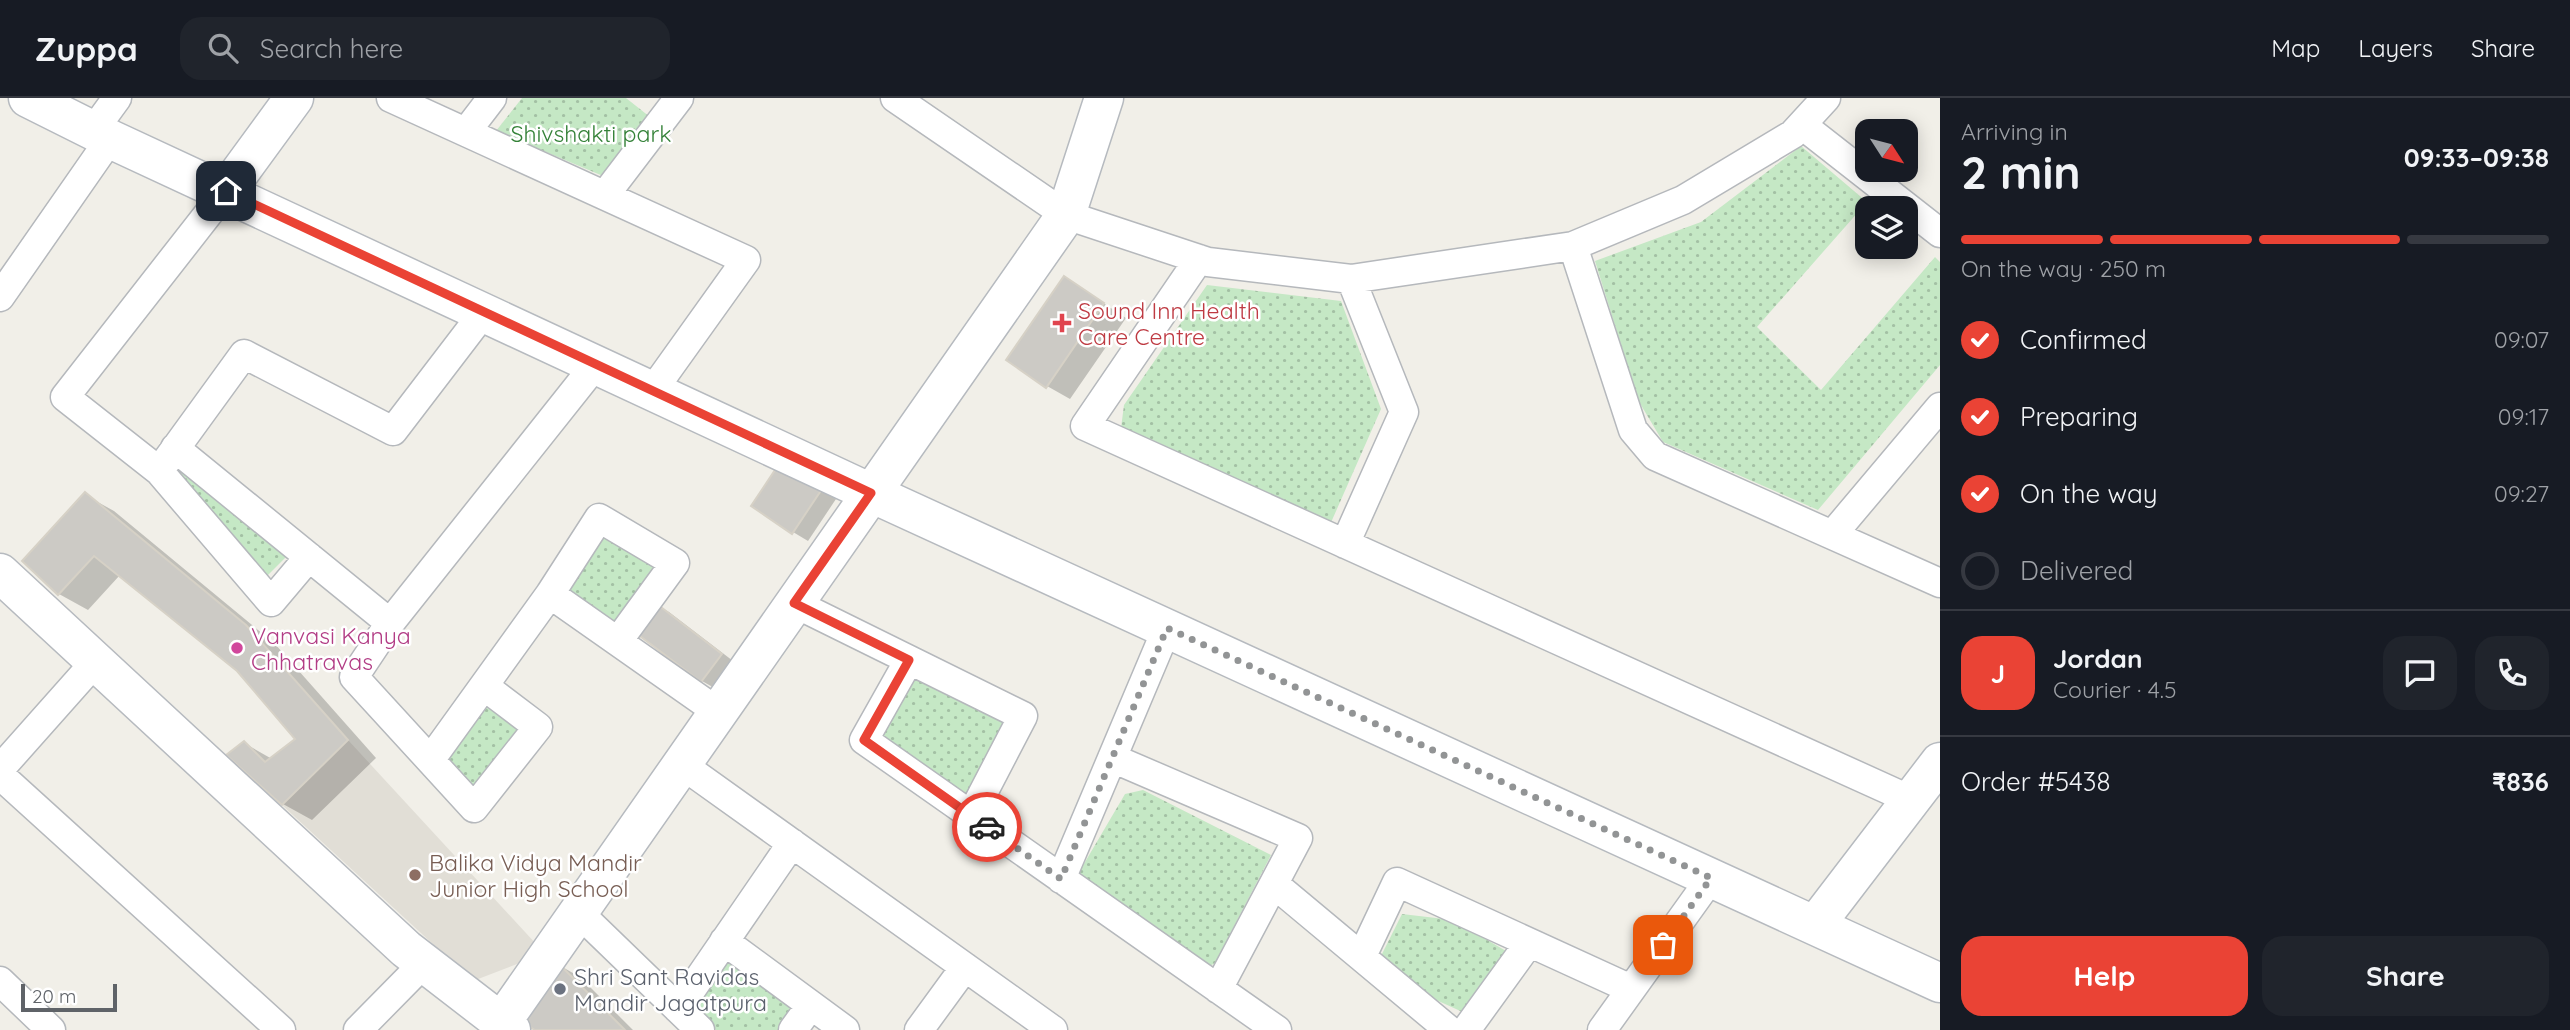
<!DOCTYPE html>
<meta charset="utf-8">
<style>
body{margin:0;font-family:Quicksand,sans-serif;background:#20242c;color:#f1f3f6;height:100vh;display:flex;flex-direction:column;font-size:26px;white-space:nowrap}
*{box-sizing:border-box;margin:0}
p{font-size:23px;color:#9ea1a6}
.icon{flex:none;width:38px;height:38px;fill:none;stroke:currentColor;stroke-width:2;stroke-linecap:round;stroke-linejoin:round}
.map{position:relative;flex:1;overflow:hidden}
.sheet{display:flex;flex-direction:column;background:#171b24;width:630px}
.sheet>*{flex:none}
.needle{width:46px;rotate:126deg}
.tools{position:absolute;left:1855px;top:21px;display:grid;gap:14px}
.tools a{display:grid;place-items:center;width:63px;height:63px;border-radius:14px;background:#171b24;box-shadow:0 4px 18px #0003;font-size:35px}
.scale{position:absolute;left:21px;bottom:18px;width:96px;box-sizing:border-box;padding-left:7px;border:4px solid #5f6368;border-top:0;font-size:19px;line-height:24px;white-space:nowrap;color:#5f6368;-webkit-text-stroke:5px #fff;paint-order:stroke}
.pin{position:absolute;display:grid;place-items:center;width:60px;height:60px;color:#fff;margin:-30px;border-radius:14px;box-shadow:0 4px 10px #0006}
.courier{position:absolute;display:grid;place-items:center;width:70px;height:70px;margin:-35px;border:5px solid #ea4335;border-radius:50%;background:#fff;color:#222;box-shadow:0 2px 9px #0007}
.overview em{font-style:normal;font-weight:700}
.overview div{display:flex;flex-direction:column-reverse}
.overview{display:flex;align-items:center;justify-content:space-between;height:119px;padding:0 21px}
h1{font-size:46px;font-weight:700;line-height:52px}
.bar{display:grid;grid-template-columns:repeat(4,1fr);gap:10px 7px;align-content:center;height:84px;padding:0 21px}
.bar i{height:9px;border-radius:5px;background:#363941}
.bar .on{background:#ea4335}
.bar p{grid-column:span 4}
.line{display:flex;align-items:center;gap:18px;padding:0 21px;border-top:2px solid #363941}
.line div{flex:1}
.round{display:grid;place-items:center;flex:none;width:74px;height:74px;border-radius:21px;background:#20242c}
ol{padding:0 21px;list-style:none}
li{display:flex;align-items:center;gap:21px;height:77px}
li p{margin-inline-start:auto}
li .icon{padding:7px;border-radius:50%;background:#ea4335;color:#fff;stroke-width:4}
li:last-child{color:#9ea1a6}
li i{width:38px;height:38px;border:4px solid #363941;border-radius:50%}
.cta{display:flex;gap:14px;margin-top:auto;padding:14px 21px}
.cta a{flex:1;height:80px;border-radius:21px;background:#ea4335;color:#fff;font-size:28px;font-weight:700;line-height:80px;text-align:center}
.cta a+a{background:#20242c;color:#f1f3f6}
header{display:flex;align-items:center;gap:42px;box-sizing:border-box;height:98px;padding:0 35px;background:#171b24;border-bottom:2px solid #363941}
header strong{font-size:33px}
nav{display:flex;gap:38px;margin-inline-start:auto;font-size:24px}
.search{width:490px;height:63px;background:#20242c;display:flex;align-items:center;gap:18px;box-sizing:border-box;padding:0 24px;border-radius:21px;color:#9ea1a6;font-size:26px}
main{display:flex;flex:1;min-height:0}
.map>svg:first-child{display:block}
</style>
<header>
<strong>Zuppa</strong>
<div class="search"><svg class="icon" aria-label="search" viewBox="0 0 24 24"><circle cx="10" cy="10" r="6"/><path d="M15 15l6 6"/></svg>Search here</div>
<nav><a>Map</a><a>Layers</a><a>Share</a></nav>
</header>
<main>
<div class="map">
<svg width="1940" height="932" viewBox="0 0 1940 932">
<defs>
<pattern id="park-dots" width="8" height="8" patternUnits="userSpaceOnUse" patternTransform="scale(1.75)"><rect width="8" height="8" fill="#c5e8c5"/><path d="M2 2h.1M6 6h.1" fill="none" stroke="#a3c0a4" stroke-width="1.8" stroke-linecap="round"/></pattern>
</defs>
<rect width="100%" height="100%" fill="#f1efe8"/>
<path fill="#e1ded6" d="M348 642 537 847 517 866 473 883 282 707Z"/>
<path fill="url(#park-dots)" d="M522 0H626L650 19 603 78 496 33Z
M1801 48 1867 104 1757 229 1821 292 1935 159 1940 164V267L1818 412 1663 344 1638 302 1595 163 1701 124Z
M1207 187 1341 203 1381 311 1329 429 1121 330 1124 307Z
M179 363 290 455 261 484 170 375Z
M605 435 658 467 613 531 561 496Z
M912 576 1003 624 966 704 878 635Z
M482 600 521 630 476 690 443 654Z
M1143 692 1271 757 1215 865 1208 869 1078 776 1125 696Z
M1402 816 1453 822 1506 853 1467 916 1423 896 1379 862Z
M730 858 788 901 794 916 782 932H716L692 909Z"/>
<path fill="#0003" d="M1065 180 1126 220 1070 301 1047 288Z
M797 375 836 401 808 443 793 434Z
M85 397 114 413 275 546 376 660 312 722 283 706 244 645 272 661 298 641 238 571 120 477 88 512 59 496Z
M653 506 669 514 737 566 718 592 702 583 634 531Z
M557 866 580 879 633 932H538Z"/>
<path fill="#cccac5" stroke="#d6d1c6" stroke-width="2" d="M1064 178 1104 205 1046 290 1006 262Z
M781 363 822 391 792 436 751 408Z
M85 394 246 527 348 642 282 707 226 657 244 643 265 664 295 641 237 573 94 458 58 497 22 463Z
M653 503 722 556 701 584 632 532Z
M557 864 625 932H535L514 919Z"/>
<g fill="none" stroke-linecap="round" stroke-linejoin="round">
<defs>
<path id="street" d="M391 0 746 162 653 292
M895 0 1066 117 1208 164 1351 181 1573 148 1683 102 1793 36 1826 0
M1802 27 1940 135
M93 33 117 0
M466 34 492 0
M226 93 65 299 159 373 271 504 309 459
M605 97 679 0
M1573 148 1633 332 1655 358 1940 485
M1199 161 1085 328 1911 702
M0 199 110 41
M175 350 390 525
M159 373 244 256 393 333 484 214
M1833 436 1940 309
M1345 446 1404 314 1351 181
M550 496 718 614
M794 505 1023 618 971 718
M909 562 864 642 1277 932
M484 588 538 629 474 710 354 579 390 525 596 266
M1112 660 1298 740 1218 891
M431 661 550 496 599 420 675 465 618 543
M681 666 1053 932
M0 671 96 563
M0 677 281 932
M1061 781 1167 530
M1274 786 1449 932
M578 814 700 932
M724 843 845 932
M1362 858 1397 784 1631 891
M0 883 51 932
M678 911 792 745
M358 932 424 865
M793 932 811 907
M919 932 965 869
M1466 932 1529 845
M1602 932 1711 780"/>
<path id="secondary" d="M28 0 110 41 871 395 1940 885
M226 93 294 0
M0 475 406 851 511 932
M1816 826 1940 664
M501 925 1066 117 1104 0"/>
</defs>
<use href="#street" stroke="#b5b8bc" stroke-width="31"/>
<use href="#secondary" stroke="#b6babf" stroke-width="41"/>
<use href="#street" stroke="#fff" stroke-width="28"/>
<use href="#secondary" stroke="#fff" stroke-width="38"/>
</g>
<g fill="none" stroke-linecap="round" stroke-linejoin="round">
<path stroke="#929495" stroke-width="7" stroke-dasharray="0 12.6" d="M987 729 1061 781 1167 530 1711 780 1663 847"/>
<path stroke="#ea4335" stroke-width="9" d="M226 93 871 395 794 505 909 562 864 642 987 729"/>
</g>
<path fill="#e0444e" stroke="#fff" stroke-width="2.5" d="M1058.5 214.5h7v7h7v7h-7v7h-7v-7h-7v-7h7z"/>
<circle fill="#d1479c" stroke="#fff" stroke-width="2.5" cx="237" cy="550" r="7"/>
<circle fill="#8d6e63" stroke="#fff" stroke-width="2.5" cx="415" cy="777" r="7"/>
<circle fill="#6b7280" stroke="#fff" stroke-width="2.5" cx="560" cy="891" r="7"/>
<g text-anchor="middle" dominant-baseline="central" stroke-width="5" stroke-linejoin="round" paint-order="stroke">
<g font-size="23" fill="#348238" stroke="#fff">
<text x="591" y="35">Shivshakti park</text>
</g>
<g font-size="23" fill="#be3a42" stroke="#fff" text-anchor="start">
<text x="1078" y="212">Sound Inn Health<tspan x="1078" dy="26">Care Centre</tspan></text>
</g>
<g font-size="23" fill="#b23c85" stroke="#fff" text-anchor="start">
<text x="251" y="537">Vanvasi Kanya<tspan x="251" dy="26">Chhatravas</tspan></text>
</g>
<g font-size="23" fill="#785e54" stroke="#fff" text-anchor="start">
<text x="429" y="764">Balika Vidya Mandir<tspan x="429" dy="26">Junior High School</tspan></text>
</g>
<g font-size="23" fill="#5b616d" stroke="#fff" text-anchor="start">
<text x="574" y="878">Shri Sant Ravidas<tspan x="574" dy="26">Mandir Jagatpura</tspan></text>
</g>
</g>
</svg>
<div class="tools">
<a><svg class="needle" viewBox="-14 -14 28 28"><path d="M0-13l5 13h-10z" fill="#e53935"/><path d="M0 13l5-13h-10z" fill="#9ea1a6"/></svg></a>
<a><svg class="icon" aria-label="layers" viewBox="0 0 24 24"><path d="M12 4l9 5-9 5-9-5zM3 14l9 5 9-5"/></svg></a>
</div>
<div class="scale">20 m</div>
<div class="pin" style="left:1663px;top:847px;background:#ea580c"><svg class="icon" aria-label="bag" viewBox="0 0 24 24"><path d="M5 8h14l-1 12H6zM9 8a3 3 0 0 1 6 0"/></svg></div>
<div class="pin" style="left:226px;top:93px;background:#1f2937"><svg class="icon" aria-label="home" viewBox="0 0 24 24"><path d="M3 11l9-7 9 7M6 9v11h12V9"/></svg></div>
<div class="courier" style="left:987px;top:729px"><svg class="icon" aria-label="car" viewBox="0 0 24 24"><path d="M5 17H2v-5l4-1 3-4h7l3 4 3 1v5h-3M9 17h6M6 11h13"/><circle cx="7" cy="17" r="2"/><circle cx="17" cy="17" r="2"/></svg></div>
</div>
<section class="sheet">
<div class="overview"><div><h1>2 min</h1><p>Arriving in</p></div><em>09:33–09:38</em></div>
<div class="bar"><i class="on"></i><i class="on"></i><i class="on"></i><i></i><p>On the way · 250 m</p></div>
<ol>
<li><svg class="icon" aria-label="check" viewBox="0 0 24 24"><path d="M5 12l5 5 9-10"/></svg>Confirmed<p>09:07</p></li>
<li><svg class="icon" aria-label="check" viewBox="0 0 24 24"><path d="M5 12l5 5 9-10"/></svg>Preparing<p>09:17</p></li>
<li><svg class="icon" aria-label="check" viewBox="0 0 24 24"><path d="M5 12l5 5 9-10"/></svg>On the way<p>09:27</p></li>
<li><i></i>Delivered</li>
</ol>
<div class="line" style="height:126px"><b class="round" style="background:#ea4335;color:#fff">J</b><div><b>Jordan</b><p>Courier · 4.5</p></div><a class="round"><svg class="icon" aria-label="chat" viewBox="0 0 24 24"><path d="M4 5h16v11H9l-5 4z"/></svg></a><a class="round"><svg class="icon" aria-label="phone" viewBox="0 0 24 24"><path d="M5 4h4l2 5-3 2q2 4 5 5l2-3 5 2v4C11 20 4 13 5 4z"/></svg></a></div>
<div class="line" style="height:91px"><div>Order #5438</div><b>₹836</b></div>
<div class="cta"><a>Help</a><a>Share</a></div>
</section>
</main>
